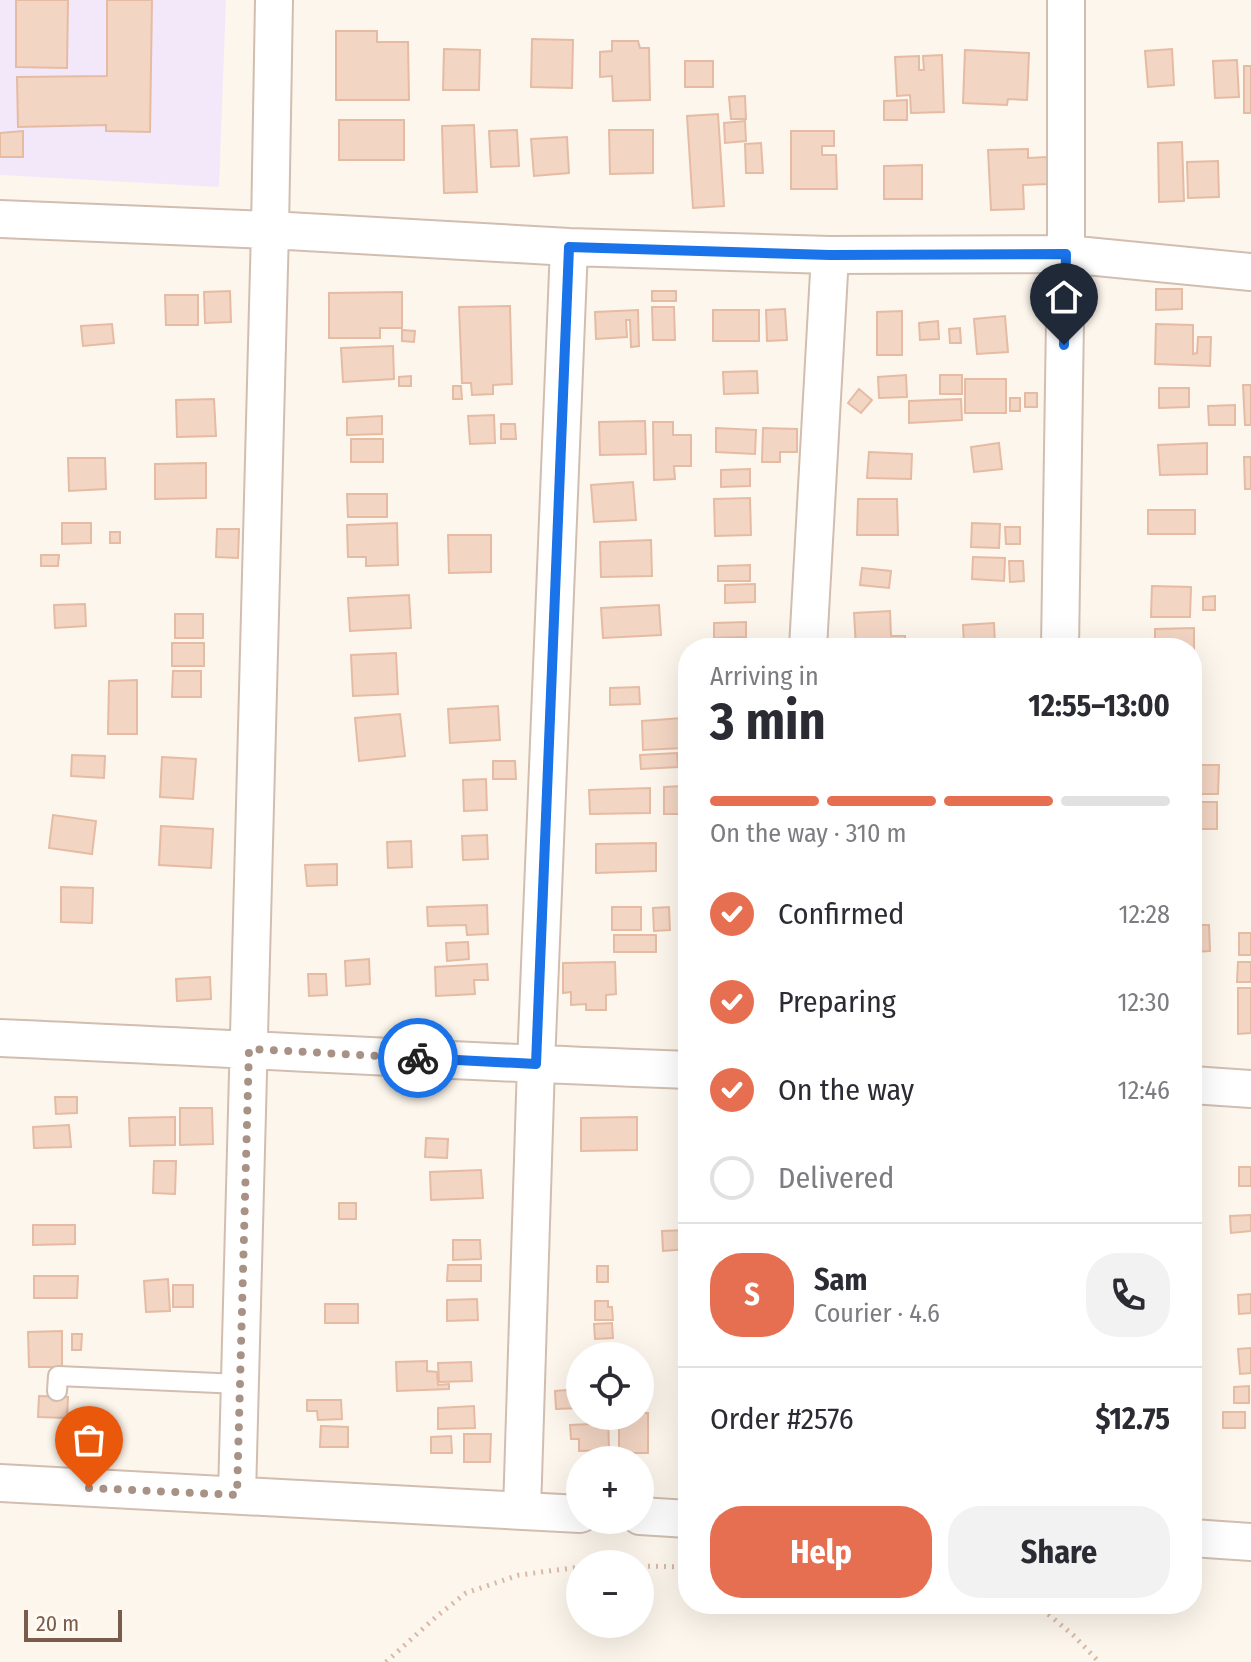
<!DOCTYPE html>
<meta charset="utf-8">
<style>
body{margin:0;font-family:"Fira Sans Condensed",sans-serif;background:#f2f2f3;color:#2b2b33;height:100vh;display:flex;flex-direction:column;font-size:30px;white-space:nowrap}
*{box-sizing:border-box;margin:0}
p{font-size:26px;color:#7c7c81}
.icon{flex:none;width:44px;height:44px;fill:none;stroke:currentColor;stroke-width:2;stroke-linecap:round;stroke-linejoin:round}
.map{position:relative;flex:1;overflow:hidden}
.drawer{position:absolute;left:678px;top:638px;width:524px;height:976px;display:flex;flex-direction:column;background:#fff;border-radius:32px;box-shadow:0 8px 32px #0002}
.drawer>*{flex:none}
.tools{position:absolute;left:566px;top:1342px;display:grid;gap:16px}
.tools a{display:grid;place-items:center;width:88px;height:88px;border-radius:50%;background:#fff;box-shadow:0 8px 32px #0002;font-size:40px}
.scale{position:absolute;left:24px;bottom:20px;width:98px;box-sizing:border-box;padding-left:8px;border:4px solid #7a5c4d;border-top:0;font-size:22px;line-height:28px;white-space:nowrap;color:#7a5c4d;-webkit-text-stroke:6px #fffaf3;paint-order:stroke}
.pin{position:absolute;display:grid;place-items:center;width:68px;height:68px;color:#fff;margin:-82px -34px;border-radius:50% 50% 50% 0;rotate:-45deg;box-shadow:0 0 8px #0007}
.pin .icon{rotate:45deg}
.courier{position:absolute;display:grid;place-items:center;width:80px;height:80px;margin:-40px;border:6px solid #1a73e8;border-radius:50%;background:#fff;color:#222;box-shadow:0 2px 10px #0007}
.head em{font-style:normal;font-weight:700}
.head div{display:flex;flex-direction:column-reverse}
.head{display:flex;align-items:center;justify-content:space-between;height:136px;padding:0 32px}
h1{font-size:52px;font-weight:700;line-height:60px}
.bar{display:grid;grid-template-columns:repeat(4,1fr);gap:12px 8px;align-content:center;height:96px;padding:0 32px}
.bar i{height:10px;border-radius:6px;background:#e1e1e2}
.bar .selected{background:#e76f51}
.bar p{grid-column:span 4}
.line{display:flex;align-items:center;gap:20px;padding:0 32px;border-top:2px solid #e1e1e2}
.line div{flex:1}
.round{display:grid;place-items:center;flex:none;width:84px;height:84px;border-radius:32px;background:#f2f2f3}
ol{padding:0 32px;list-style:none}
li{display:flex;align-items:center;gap:24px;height:88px}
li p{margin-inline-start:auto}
li .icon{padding:8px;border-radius:50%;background:#e76f51;color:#fff;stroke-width:4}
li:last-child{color:#7c7c81}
li i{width:44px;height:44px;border:4px solid #e1e1e2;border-radius:50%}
.action{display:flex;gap:16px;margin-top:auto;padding:16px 32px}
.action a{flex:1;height:92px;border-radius:32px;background:#e76f51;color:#fff;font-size:32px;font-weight:700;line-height:92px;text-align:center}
.action a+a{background:#f2f2f3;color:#2b2b33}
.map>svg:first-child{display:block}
</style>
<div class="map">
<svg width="1251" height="1662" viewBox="0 0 1251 1662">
<rect width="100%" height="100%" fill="#fdf6ec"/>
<path fill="#f3e8fa" d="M0 0H226L219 187 0 175Z"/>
<path fill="#f3d5c3" stroke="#e6bba3" stroke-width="2" d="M16 0H68L67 68 16 67Z
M107 0H152L150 132 106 131V125L18 127 17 77 107 76Z
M336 31H377V42H408L409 100H336Z
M532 39 573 40 572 88 531 87Z
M612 41H638L640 48H649L650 100 613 101 612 76 600 77V52L612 51Z
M444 49 480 50 479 90H443Z
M1172 49 1174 85 1148 87 1145 51Z
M965 50 1029 53 1027 100 1008 99 1007 105 963 103Z
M942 55 944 112 911 113 910 95 897 96 895 57 919 56V70H924L923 56Z
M1237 60 1239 97 1215 98 1213 61Z
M685 61H713V87H685Z
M1244 66H1251V113H1244Z
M745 96 746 119H731L729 97Z
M907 100V120H884V101Z
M718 114 724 206 693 208 687 116Z
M339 120H404V160H339Z
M745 121 746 141 725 143 724 123Z
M474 125 477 192 444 193 442 126Z
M517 130 519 166 491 167 489 131Z
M609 130H653V173L610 174Z
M23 131V157H0V133Z
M791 131H834V146H822V155H836L837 189H791Z
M567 137 569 173 534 176 531 139Z
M1182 142 1184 201 1159 202 1158 143Z
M761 143 763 173H746L745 144Z
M1028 149V158L1047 157 1048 184 1023 185 1024 209 991 210 988 150Z
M1218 161 1219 197 1188 198 1187 162Z
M922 165V199H884V166Z
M1156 289H1182V309L1156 310Z
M230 291 231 322 205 323 204 292Z
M652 291H676V301H652Z
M402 292V328H380V338H329V293Z
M165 295H198V325H166Z
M510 306 512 384 493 385V394L472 395 471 383H462L459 307Z
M652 307H674L675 340H653Z
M785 309 787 340 767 341 766 310Z
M638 310 639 346 631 347 630 320H626L627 337 596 339 595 312Z
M713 310H759V341H713Z
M902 311V355H877V312Z
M1005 316 1008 352 977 354 974 319Z
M938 321 939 339 920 340 919 323Z
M112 324 114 343 83 346 81 326Z
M1156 324 1193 325V354L1197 353 1198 337H1211L1210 366 1155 364Z
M960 328 961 343H950L949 329Z
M402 330 415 331 414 342 402 341Z
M393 346 394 379 343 382 341 348Z
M757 371 758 393 724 394 723 372Z
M906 375 907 397 879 398 878 377Z
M940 375H962V394H940Z
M411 376V386H399V377Z
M965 379H1006V413H965Z
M1243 385H1251V425H1245Z
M453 386H461L462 399H453Z
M1159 388H1189V407L1159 408Z
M859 389 872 400 861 413 848 403Z
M1025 393H1037V407H1025Z
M1010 398H1020V411H1010Z
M214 399 216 436 177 437 176 400Z
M961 399 962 420 909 423V401Z
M1235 405V425H1209L1208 406Z
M494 415 495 443 470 444 468 416Z
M382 416V434L347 435V418Z
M645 421 646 454 600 455 599 422Z
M653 422H673V435H691V466H674L675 479 654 480Z
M501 424H515L516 439H501Z
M716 428 756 430 755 454 716 452Z
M763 428 797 429V452H780V462H762Z
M351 439H383V462H351Z
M999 443 1002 469 974 472 971 447Z
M1207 443V474L1160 475 1158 445Z
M869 452 912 454 911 479 867 478Z
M1244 457H1251V489H1245Z
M68 458H105L106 489 69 491Z
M206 463V498L155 499V464Z
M750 469V486L721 487V470Z
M633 482 636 520 594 522 591 485Z
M347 494H387V517H348Z
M750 498 751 535 715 536 714 499Z
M858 499H897L898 535H857Z
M1148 510H1195V534H1148Z
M62 523H91V543L62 544Z
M397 523 398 565 366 566V557H348L347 525Z
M972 523 1000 524 999 548 971 547Z
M1005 527H1020V544H1006Z
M217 529H239L238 558 216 557Z
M110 532H120V543H110Z
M448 535H491V572L449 573Z
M651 540 652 576 601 577 600 542Z
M41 555H59L58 566H41Z
M973 557 1005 558 1004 581 972 579Z
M1009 561H1023L1024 581 1010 582Z
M750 565V581H718V566Z
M862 568 891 571 889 588 860 585Z
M755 584V602L725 603V585Z
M1152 586 1191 587 1190 617H1151Z
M409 595 411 628 350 631 348 598Z
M1215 596V610H1203V597Z
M85 604 86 626 55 628 54 605Z
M659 605 661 635 603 638 601 608Z
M890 611 891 636H905V648H856L854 613Z
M175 614H203V638H175Z
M746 622V637L714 638V623Z
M994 623 995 645 964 647 963 625Z
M1194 628V653H1192V648H1155V629Z
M172 643H204V666H172Z
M396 653 398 694 353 696 351 655Z
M1192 658 1199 659V676H1192Z
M173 671H201V697H172Z
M137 680V734H108L109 681Z
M639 687 640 704 610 705V688Z
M498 706 500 740 450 743 448 709Z
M400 714 405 756 359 761 355 718Z
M682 718 684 748 643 750 642 721Z
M677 753 678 767 641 769 640 755Z
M72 755 105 756 104 778 71 776Z
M162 757 196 759 193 799 160 797Z
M493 761H515L516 779H493Z
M1192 765H1219L1218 794H1192Z
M486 779 487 810 464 811 463 780Z
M682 786V814H664V787Z
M650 788V813L590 814 589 790Z
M1192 802H1217V829H1192Z
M53 815 96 821 92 854 49 848Z
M161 826 213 829 211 868 159 865Z
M487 835 488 859 463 860 462 836Z
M411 841 412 867 388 868 387 842Z
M656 843V871L596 873V844Z
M337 864V885L307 886 305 865Z
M681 886H688V907H681Z
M61 887 93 888 92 923 61 922Z
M487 905 488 934 467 935 466 925 428 926 427 907Z
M612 907H641V930H612Z
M669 907 670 930 654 931 653 908Z
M1192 925H1209L1210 951 1192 952Z
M1239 933H1251V955H1239Z
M614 935H656V952H614Z
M468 942 469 959 447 961 446 943Z
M369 959 370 984 346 986 345 961Z
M615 962 616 994 606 995V1010H586V1004L571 1005V992L563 993V963Z
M1238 962H1251V982H1237Z
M487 964 488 980H474L475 994 436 996 435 967Z
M308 974H326L327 995 309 996Z
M210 977 211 999 177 1001 176 979Z
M1238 988H1251V1033L1238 1034Z
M55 1097H77V1113L56 1114Z
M180 1108H212L213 1144 180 1145Z
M175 1117V1145L130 1146 129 1118Z
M637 1117V1150L581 1151V1118Z
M69 1125 71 1147 34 1148 33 1127Z
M426 1138 448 1139 447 1158 425 1157Z
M154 1161H176L175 1194 153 1193Z
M1239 1167H1251V1186H1239Z
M481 1170 483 1198 431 1200 430 1172Z
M680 1177H688V1195H679Z
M339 1203H356V1219H339Z
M1251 1215V1231L1231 1233 1230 1216Z
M33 1225H75V1244L33 1245Z
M688 1230V1249L663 1251 662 1231Z
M453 1240H480L481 1259 453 1260Z
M448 1265H481V1281H447Z
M597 1266H608V1282H597Z
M34 1276H78L77 1298H34Z
M168 1279 170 1311 146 1312 144 1281Z
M173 1285H193V1307H173Z
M1251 1294V1313L1239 1314 1238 1295Z
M477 1299 478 1320 447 1321V1300Z
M595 1301H608V1307H612L613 1320H595Z
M325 1304H358V1323H325Z
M612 1323 613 1338 595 1339 594 1324Z
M62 1331V1367H29L28 1332Z
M72 1334H82L81 1350H72Z
M1251 1348V1373L1240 1374 1238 1349Z
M685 1349H688V1396H686Z
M427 1361V1371L437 1372 438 1385 449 1384V1389L397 1391 396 1362Z
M471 1362 472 1381 439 1382 438 1363Z
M652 1379V1394H640V1380Z
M1249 1386V1403H1234V1387Z
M580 1389V1408L556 1409 555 1391Z
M39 1396 68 1397 67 1418 38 1417Z
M307 1400H341L342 1419 318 1420 317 1411H307Z
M474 1406 475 1428 438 1429V1408Z
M1223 1412H1245V1428H1223Z
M640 1413H648V1453H619V1416H640Z
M590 1416H608L609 1450 579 1451V1439H571L570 1425 591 1424Z
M321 1426 348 1427V1447H320Z
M464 1434H491L490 1462H464Z
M451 1436 452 1453H431V1437Z"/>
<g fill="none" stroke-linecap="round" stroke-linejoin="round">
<defs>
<path id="service" d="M57 1391 58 1376 240 1384"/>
<path id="minor" d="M0 219 270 230 569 247 830 255 1066 254 1251 272
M808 648 830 255
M1060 648 1066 254V0
M0 1038C229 1048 459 1062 688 1070
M1192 1085 1251 1089
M0 1483 580 1514
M237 1495 270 230 274 0
M522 1511 536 1064 569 247
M640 1516 688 1519
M1192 1538 1251 1542"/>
</defs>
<use href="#service" stroke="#d1beb0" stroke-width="22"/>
<use href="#minor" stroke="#d1beb0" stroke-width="40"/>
<path stroke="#d9b8a5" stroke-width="5" stroke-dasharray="2 6" stroke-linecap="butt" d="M640 1566 688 1567
M1036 1604 1073 1635 1099 1662
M386 1662 437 1616 466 1593 519 1575 580 1567"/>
<use href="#service" stroke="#fff" stroke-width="18"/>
<use href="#minor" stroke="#fff" stroke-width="36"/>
</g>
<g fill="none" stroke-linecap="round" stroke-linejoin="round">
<path stroke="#a89285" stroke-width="8" stroke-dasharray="0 14.4" d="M89 1488 237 1495 249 1049 418 1058"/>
<path stroke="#1a73e8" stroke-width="10" d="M418 1058 536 1064 569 247 830 255 1066 254 1064 345"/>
</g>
</svg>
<div class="tools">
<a><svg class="icon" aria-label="locate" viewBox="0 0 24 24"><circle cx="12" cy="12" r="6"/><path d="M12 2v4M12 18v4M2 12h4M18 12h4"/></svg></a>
<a>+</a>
<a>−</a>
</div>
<div class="scale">20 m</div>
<div class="pin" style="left:89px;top:1488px;background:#ea580c"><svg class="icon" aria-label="bag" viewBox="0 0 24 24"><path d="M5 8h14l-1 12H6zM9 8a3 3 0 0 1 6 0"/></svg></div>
<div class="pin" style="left:1064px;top:345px;background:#1f2937"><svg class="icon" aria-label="home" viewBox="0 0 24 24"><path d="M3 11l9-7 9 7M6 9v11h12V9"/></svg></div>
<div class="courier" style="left:418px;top:1058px"><svg class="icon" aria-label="bike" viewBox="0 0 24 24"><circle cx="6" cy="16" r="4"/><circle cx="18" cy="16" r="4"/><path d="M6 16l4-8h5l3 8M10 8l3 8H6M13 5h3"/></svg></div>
<section class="drawer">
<div class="head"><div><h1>3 min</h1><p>Arriving in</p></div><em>12:55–13:00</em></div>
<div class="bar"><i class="selected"></i><i class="selected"></i><i class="selected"></i><i></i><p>On the way · 310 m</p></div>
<ol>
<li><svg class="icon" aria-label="check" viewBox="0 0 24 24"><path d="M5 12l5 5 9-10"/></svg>Confirmed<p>12:28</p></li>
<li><svg class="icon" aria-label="check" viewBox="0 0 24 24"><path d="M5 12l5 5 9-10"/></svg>Preparing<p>12:30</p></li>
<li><svg class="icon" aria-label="check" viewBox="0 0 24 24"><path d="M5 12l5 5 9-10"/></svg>On the way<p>12:46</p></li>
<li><i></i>Delivered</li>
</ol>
<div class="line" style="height:144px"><b class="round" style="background:#e76f51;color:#fff">S</b><div><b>Sam</b><p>Courier · 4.6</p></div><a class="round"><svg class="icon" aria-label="phone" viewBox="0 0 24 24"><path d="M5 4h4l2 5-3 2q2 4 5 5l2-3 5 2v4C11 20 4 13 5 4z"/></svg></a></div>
<div class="line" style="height:104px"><div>Order #2576</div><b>$12.75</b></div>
<div class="action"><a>Help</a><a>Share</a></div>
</section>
</div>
